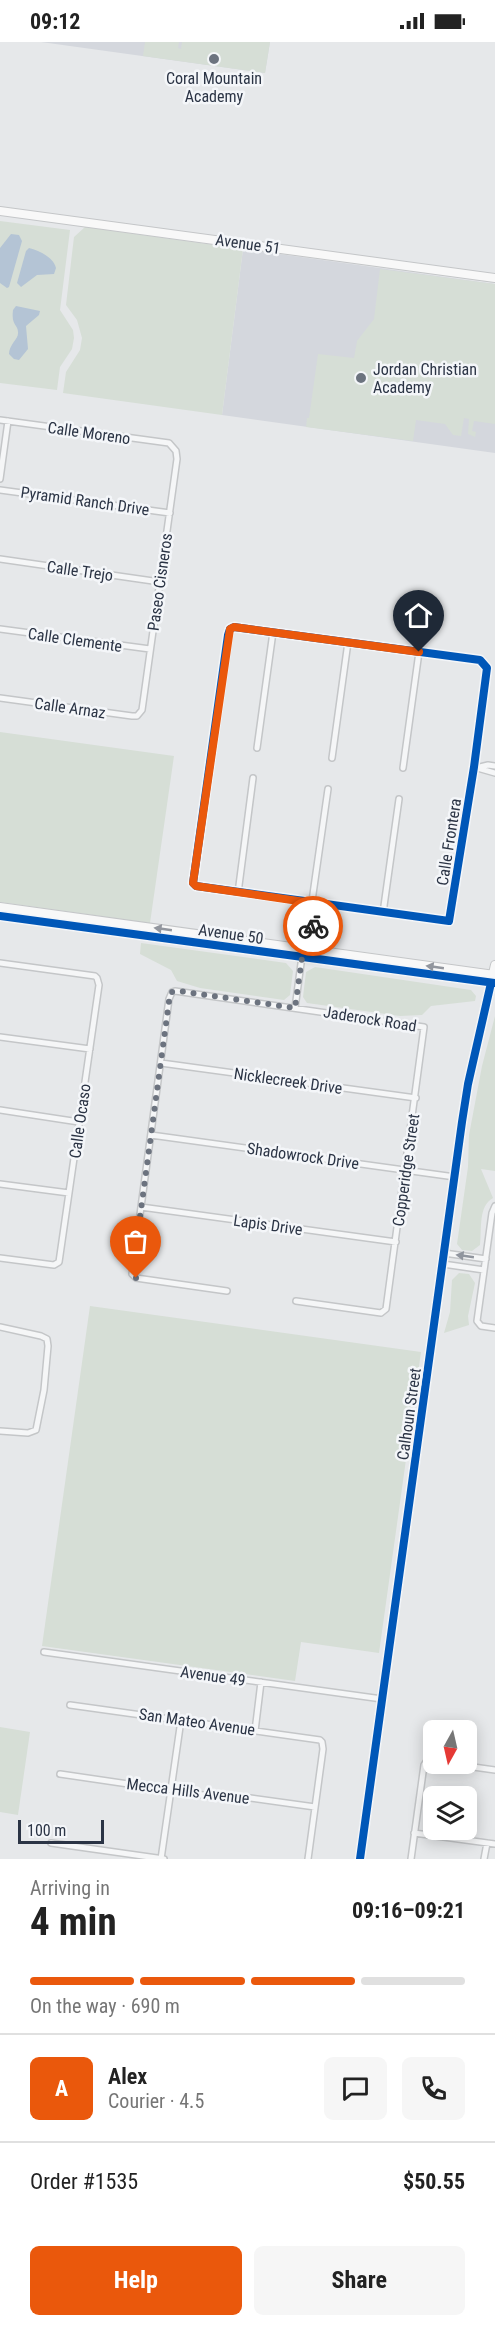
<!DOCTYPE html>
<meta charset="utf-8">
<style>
body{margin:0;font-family:"Roboto Condensed",sans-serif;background:#f6f6f6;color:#222;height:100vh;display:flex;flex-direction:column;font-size:22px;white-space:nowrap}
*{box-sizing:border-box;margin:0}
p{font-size:20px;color:#767676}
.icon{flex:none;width:33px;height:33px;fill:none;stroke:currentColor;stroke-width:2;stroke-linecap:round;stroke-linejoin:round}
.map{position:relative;height:1817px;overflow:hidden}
.sheet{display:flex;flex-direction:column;background:#fff;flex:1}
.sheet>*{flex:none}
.needle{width:39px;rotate:188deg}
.buttons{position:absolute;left:423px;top:1678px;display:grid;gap:12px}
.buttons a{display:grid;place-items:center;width:54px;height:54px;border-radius:9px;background:#fff;box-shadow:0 3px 15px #0003;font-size:30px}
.scale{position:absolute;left:18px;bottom:15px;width:86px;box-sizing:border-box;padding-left:6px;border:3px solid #2b3445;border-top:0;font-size:16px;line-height:21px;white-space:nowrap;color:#2b3445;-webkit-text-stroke:4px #f4f6f9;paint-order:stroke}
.pin{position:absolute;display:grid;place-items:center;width:51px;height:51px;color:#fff;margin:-62px -26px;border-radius:50% 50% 50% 0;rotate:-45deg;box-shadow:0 0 6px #0007}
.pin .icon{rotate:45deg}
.courier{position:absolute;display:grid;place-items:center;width:60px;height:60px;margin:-30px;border:4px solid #ea580c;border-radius:50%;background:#fff;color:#222;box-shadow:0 2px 8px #0007}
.summary em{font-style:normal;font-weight:700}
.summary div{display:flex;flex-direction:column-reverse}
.summary{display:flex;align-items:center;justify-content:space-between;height:102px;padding:0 30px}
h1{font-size:39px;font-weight:700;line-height:45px}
.bar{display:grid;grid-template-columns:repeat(4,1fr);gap:9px 6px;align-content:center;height:72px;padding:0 30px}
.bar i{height:8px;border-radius:4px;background:#e0e0e0}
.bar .active{background:#ea580c}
.bar p{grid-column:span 4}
.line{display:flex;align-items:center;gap:15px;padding:0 30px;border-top:2px solid #e0e0e0}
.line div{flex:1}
.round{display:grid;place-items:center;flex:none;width:63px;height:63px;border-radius:9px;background:#f6f6f6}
.cta{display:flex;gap:12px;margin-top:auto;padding:12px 30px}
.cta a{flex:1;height:69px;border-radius:9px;background:#ea580c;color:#fff;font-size:24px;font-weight:700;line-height:69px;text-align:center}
.cta a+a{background:#f6f6f6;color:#222}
.status{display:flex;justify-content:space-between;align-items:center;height:42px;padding:0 30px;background:#fff;direction:ltr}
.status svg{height:16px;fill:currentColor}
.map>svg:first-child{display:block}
</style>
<div class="status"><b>09:12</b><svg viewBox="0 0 49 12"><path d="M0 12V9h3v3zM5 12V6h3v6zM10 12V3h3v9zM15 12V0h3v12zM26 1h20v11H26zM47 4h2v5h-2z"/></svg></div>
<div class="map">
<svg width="495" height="1817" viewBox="0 0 495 1817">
<rect width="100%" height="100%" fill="#e6e8ea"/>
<path fill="#d4d7dd" d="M41 0H270L265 31Z
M243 207 495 242V411L222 373Z"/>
<path fill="#d6ded6" d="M145 0H179L178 6 181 7 182 0H270L265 31 143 14Z
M0 179 70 188 60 268 73 288 74 296 72 307 60 325 57 348 0 341Z
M85 185 243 207 222 373 63 351 66 330 80 308 82 296 77 278 66 263 74 195Z
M380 227 495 242V382L474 379 472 389 476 390 475 395 468 392 469 377 464 376 461 394 453 393 445 382 416 378 413 399 306 385 307 376H309L318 312 354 316 357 299 374 277Z
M0 690 174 714 150 881 0 860Z
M141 901 286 921 293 929 290 953 284 958 200 946 177 939 171 928 140 912Z
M315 925 471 948 476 954 475 959 431 964 422 973 400 974 307 961 303 955 306 930Z
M495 974V1129L481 1127 493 1156C478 1164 482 1187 480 1203L472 1209 462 1208 457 1202 468 1125 469 1093 482 1024Z
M459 1231 469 1232 475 1241 468 1274 469 1283 444 1291 450 1270 452 1238Z
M90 1264 421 1310 379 1611 301 1600 295 1639 42 1604Z
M0 1685 30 1690 18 1773 0 1770Z"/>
<path fill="#b4c4d5" d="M11 192 19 193 22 199 9 245 7 246 0 241V206Z
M29 206C39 208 54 216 56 226L54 232 37 233 21 245 17 241 26 209Z
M16 264 40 269 39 273 26 284 28 307 19 318 14 317 9 312C9 302 19 297 18 290 18 282 11 284 13 268Z"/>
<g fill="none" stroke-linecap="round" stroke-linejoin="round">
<defs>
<path id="street" d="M0 378 169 401 176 409 177 417 142 668 137 674H132L0 656
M0 437 8 379
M0 448 170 471
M0 517 160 540
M234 585 480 618 487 626 474 725 449 879 196 844 193 841 228 593 230 587Z
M0 587 150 607
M257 706 273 590
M332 716 348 600
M474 725 495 731
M480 725 488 723 495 724
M403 726 419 610
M238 851 253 736
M383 871 399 757
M307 900C304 888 304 877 311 866L328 747
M306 902C312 890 316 879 311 866
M0 921 95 934 97 936 99 943 59 1220 54 1223 0 1216
M295 966 302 914
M0 995 90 1007
M161 1021 416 1056
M0 1068 79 1080
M151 1093 455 1135
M0 1142 69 1151
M495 1164 492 1171 477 1279 481 1284 495 1286
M141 1165 396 1200
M444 1211 486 1217
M443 1222 484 1228
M227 1249 136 1236 132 1232 169 957 172 950 175 949 424 985 386 1267 381 1271 296 1259
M0 1285 41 1294 47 1297 48 1304 44 1348 36 1388 28 1391 0 1389
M44 1610 382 1657
M70 1663 320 1698 322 1700 323 1707 308 1817
M255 1689 261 1640
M452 1722 495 1728
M60 1732 217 1755H243L315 1765
M414 1791 495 1802
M51 1801 164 1817
M161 1817 181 1678
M411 1817 424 1723 426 1720 434 1719
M484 1817 487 1801"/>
<path id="secondary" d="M0 169 495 236
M0 865 495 933
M0 874 494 941
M360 1817 462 1080 468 1042 495 923"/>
</defs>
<use href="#street" stroke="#c4c6c8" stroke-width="8"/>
<use href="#secondary" stroke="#c4c6c8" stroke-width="10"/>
<use href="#street" stroke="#f5f6f7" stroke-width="5"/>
<use href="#secondary" stroke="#f8f8f8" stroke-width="8"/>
<defs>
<path id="cycleway" d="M234 585 480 618 487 626 474 725 449 879 196 844 193 841 228 593 230 587Z
M0 874 495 941
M360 1817 462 1080 468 1042 491 941"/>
</defs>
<use href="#cycleway" stroke="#f4f6f9" stroke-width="11"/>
<use href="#cycleway" stroke="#0057b8" stroke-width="8"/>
</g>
<defs><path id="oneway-solid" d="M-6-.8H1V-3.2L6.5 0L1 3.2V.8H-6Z" transform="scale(1.5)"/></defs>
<g fill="#92969e">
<use href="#oneway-solid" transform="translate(163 887) rotate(-172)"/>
<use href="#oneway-solid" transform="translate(435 925) rotate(-172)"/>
</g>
<use fill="#90959e" href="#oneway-solid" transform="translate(465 1214) rotate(-172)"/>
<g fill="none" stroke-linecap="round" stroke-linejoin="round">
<path stroke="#6c737f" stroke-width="6" stroke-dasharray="0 10.8" d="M136 1236 133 1235V1227L170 952 172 950 179 949 295 966 302 916 313 884"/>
<path stroke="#ea580c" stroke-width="8" d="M313 884C314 875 311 869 312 861L196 844 193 841 230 587 234 585 419 610"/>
</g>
<g fill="#6c737f" stroke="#f4f6f9" stroke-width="2">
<circle cx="214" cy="17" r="6"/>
<circle cx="361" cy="336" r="6"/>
</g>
<g text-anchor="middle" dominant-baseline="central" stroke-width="5" stroke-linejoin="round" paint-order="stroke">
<g font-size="16" fill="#2b3445" stroke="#f4f6f9">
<text x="214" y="36">Coral Mountain<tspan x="214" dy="18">Academy</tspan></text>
<text x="373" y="327" text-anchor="start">Jordan Christian<tspan x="373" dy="18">Academy</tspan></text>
</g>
<g font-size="16" fill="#2b3445" stroke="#f4f6f9">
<text transform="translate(248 202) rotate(8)">Avenue 51</text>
<text transform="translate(89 391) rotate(8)">Calle Moreno</text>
<text transform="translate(85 459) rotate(8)">Pyramid Ranch Drive</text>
<text transform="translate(80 529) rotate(8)">Calle Trejo</text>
<text transform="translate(160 540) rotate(-82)">Paseo Cisneros</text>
<text transform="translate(75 598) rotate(8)">Calle Clemente</text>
<text transform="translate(70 666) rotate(8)">Calle Arnaz</text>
<text transform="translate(449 800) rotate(-81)">Calle Frontera</text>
<text transform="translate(231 892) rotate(8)">Avenue 50</text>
<text transform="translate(370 977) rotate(9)">Jaderock Road</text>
<text transform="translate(288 1039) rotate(8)">Nicklecreek Drive</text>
<text transform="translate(80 1079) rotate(-82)">Calle Ocaso</text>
<text transform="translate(303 1114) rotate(8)">Shadowrock Drive</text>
<text transform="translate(406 1128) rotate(-82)">Copperidge Street</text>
<text transform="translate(268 1183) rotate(8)">Lapis Drive</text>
<text transform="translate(409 1372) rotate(-82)">Calhoun Street</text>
<text transform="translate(213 1634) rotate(8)">Avenue 49</text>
<text transform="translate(197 1680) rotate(8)">San Mateo Avenue</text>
<text transform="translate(188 1749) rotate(7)">Mecca Hills Avenue</text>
</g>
</g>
</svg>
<div class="buttons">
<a><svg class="needle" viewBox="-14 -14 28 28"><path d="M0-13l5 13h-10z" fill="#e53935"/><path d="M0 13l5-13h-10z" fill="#767676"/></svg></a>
<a><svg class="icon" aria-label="layers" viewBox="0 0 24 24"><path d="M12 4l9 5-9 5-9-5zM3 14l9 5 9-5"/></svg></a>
</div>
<div class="scale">100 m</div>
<div class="pin" style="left:136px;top:1236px;background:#ea580c"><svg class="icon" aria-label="bag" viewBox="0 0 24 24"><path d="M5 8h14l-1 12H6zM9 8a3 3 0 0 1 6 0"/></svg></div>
<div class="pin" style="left:419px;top:610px;background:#1f2937"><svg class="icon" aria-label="home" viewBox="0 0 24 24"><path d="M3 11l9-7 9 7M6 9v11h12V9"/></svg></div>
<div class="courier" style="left:313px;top:884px"><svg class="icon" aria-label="bike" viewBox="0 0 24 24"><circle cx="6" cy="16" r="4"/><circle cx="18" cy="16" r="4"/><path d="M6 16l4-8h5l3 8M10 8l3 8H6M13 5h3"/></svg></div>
</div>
<section class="sheet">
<div class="summary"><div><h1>4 min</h1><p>Arriving in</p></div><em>09:16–09:21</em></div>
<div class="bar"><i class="active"></i><i class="active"></i><i class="active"></i><i></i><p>On the way · 690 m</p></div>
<div class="line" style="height:108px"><b class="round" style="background:#ea580c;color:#fff">A</b><div><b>Alex</b><p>Courier · 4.5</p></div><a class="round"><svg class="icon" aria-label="chat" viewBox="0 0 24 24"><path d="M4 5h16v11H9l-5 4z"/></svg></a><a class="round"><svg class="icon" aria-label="phone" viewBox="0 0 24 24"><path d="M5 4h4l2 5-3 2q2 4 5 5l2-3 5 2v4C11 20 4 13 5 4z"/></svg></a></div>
<div class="line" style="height:78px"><div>Order #1535</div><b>$50.55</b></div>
<div class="cta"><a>Help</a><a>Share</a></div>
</section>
